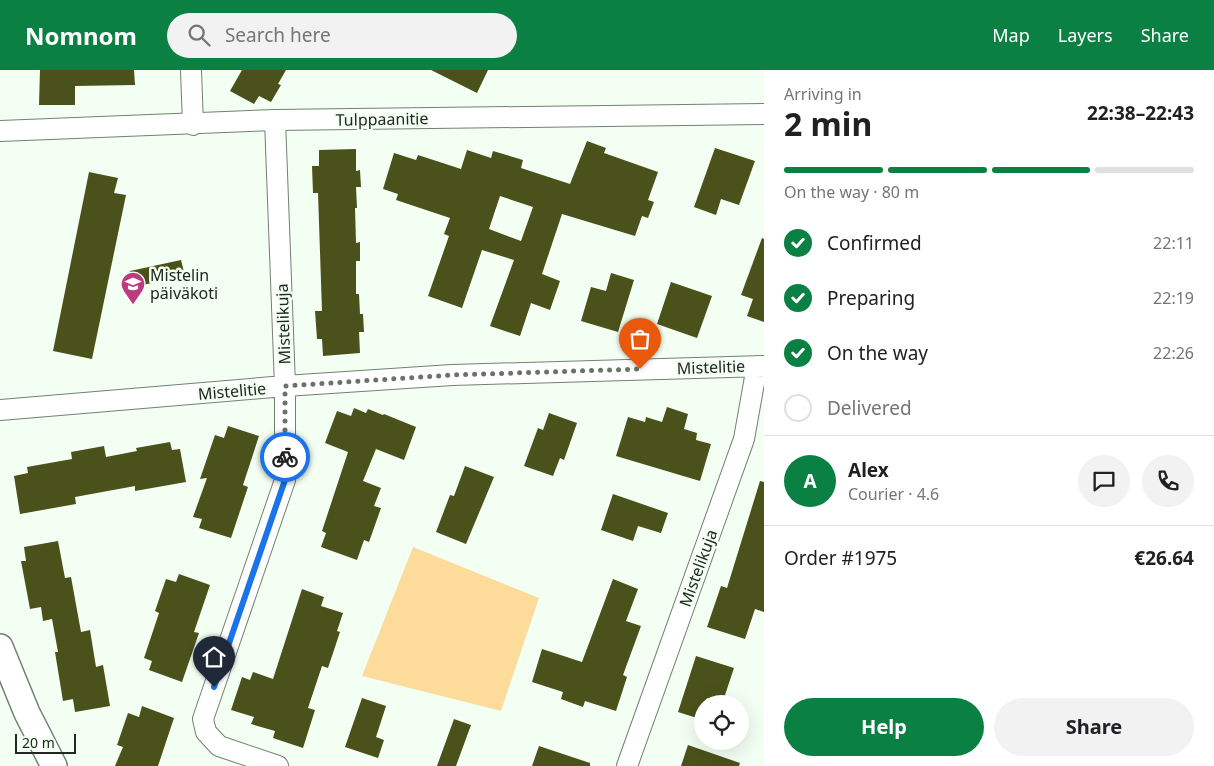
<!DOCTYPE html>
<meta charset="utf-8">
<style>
body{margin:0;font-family:"Noto Sans",sans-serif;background:#f2f2f2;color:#202124;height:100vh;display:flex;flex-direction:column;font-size:19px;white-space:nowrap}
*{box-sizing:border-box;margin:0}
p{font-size:16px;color:#757577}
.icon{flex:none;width:28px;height:28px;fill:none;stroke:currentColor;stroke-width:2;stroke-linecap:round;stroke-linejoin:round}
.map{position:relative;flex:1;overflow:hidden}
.side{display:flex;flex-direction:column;background:#fff;width:450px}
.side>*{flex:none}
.tools{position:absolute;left:694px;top:625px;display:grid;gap:10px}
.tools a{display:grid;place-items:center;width:55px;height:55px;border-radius:50%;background:#fff;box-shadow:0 5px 20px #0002;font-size:25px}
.scale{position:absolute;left:15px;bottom:12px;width:61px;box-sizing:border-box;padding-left:5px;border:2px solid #212721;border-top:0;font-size:14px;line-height:18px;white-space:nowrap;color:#212721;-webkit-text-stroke:4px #f2fff2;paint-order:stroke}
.pin{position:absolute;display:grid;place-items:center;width:42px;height:42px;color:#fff;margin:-51px -21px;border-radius:50% 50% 50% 0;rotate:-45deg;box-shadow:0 0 5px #0007}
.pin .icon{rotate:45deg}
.courier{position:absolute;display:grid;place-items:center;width:50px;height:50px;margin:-25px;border:4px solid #1a73e8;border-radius:50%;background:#fff;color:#222;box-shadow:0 1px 6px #0007}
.overview em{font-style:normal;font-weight:700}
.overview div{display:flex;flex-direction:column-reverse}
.overview{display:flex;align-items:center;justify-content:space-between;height:85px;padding:0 20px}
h1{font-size:32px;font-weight:700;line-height:38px}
.bar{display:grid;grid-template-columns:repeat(4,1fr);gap:8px 5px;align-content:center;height:60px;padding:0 20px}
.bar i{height:6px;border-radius:4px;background:#e0e0e0}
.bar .current{background:#0b8043}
.bar p{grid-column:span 4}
.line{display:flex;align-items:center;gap:12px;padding:0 20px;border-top:1px solid #e0e0e0}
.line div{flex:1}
.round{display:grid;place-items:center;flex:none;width:52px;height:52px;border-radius:26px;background:#f2f2f2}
ol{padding:0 20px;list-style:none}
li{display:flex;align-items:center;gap:15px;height:55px}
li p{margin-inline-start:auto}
li .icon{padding:5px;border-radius:50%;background:#0b8043;color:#fff;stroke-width:4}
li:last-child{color:#757577}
li i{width:28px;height:28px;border:2px solid #e0e0e0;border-radius:50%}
.cta{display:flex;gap:10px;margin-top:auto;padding:10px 20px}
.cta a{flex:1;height:58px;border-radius:30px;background:#0b8043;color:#fff;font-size:20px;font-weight:700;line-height:58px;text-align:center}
.cta a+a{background:#f2f2f2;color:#202124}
header{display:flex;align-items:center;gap:30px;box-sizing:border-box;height:70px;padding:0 25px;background:#0b8043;color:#fff}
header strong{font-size:24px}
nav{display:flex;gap:28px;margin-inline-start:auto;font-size:18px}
.search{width:350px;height:45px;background:#f2f2f2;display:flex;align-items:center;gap:12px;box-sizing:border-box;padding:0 18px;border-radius:28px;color:#757577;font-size:19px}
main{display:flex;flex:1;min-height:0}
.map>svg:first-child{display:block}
</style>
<header>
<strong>Nomnom</strong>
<div class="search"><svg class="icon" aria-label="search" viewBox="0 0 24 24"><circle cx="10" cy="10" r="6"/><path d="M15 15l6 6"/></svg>Search here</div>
<nav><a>Map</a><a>Layers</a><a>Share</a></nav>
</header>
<main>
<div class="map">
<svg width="764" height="696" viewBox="0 0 764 696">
<rect width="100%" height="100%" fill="#f2fff2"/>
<path fill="#fddc9b" d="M413 477 539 528 501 641 362 606Z"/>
<path fill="#4b511a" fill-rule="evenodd" d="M40 0H134L135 15 75 16V35H39Z
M242 0H286L278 14 281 15 271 32 259 26 254 34 230 21Z
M431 0H488L477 23Z
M587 71 606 78 604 83 658 102 648 130 654 132 648 148 642 146 635 166 562 144 542 204 560 211 550 240 531 233 520 266 490 256 514 190 482 180 462 238 428 226 449 166 444 164 450 148 396 130 398 124 383 119 394 83 416 90 418 85 461 99 467 80 491 88 493 81 523 90 521 98 570 114ZM500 126 533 137 521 171 489 159Z
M715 78 755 91 739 135 721 129 716 145 694 137Z
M356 79V101L360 100 361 117H356L357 138H355L356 173 360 172V191H356V224H359L360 244H363L364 262H359L360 283 323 286 322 269H317L315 241H322L318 123H313L312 96H319V80Z
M89 102 118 108 114 123 126 125 92 289 53 281Z
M762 168 764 169V252L747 246 753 229 741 225Z
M181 190 185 206 133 217 130 201Z
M611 203 634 210 618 262 581 251 591 217 606 221Z
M671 212 712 226 697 268 657 254Z
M667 337 688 344 684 359 697 363 696 370 711 374 700 411 616 386 628 347 645 352 646 347 662 352Z
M354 338 366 343 368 339 383 345 384 344 416 357 404 390 376 379 363 411 381 418 374 436 381 438 369 472 364 470 357 490 321 477 326 463 322 461 348 382 325 373 337 341 351 346Z
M549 343 577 353 564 390 560 388 553 406 524 396 538 358 543 360Z
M228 356 259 366 243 415 248 417 231 468 199 458 202 449 193 447 207 408 200 409 215 365 224 368Z
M170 372 172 380 180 379 186 412 135 421V416L75 427 76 434 20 444 14 406 28 403 27 397 72 389 71 382 104 376 106 387 137 381 136 378Z
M465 396 494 407 466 474 436 462 450 425 454 426Z
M760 411 764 412V542L755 539 745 569 707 557 721 516 727 518Z
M613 424 668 443 661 463 638 456 633 471 601 460Z
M58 471 65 508 71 507 81 562 90 560 96 597 103 595 110 636 75 642 73 629 63 631 55 582H58L52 549 43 551 41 537 30 539 21 491H26L24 477Z
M179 504 210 515 194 562 199 563 182 612 149 600 152 591 144 588 159 543 155 541 166 509 176 512Z
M613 509 638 519 626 551 641 556 623 605 627 607 616 641 585 631 583 637 561 629 563 622 532 612 542 579 582 592Z
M302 519 324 527 321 536 343 543 337 561 340 562 328 598 322 596 308 638 315 640 303 678 273 668 275 661 251 654 254 647 231 640 242 607 250 610 253 602 273 609Z
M696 586 734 598 722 634 707 628 705 634H702L700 649 678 642Z
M362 628 386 636 376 667 384 670 378 688 345 677Z
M142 636 174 648 158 696H115L123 677 117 675 128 643 139 647Z
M454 649 471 655 456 696H437Z
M688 675 740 693 739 696H681Z
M539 676 590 693V696H532Z"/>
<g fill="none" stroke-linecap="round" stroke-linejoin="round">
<defs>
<path id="minor" d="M191 0 193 55
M275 50 285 316V410L203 649 206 662 219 676 278 696
M0 61 275 50 764 44
M0 340 285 316 452 305 764 296
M627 696 744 369 757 296"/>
<path id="major" d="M0 577 27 643 54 696"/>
</defs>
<use href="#minor" stroke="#728172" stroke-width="22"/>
<use href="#major" stroke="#728172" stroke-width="28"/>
<use href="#minor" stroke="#fff" stroke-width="20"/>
<use href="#major" stroke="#fff" stroke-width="25"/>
</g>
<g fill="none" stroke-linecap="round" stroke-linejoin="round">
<path stroke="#6a736a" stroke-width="5" stroke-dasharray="0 9" d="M285 387V316L452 305 640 299"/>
<path stroke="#1a73e8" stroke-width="6" d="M214 617 285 410V387"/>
</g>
<defs>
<symbol id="school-pin" viewBox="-11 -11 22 30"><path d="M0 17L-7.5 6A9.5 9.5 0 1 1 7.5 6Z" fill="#be3a7f" stroke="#f2fff2"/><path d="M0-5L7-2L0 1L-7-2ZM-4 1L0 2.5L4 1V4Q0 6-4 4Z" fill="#fff"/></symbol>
</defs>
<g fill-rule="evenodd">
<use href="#school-pin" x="119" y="200" width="28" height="38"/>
</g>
<g text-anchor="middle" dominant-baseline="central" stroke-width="5" stroke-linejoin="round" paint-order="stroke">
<g font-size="16" fill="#212721" stroke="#f2fff2">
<text transform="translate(382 49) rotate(-1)">Tulppaanitie</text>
<text transform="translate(283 254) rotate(-92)">Mistelikuja</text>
<text transform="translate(711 297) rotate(-2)">Mistelitie</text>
<text transform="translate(232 321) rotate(-5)">Mistelitie</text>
<text transform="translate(698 498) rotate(-70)">Mistelikuja</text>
</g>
<g font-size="16" fill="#212721" stroke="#f2fff2" text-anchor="start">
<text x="150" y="205">Mistelin<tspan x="150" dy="18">päiväkoti</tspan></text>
</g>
</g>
</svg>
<div class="tools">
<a><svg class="icon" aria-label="locate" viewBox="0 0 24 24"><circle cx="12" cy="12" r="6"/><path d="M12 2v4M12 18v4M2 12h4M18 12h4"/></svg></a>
</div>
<div class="scale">20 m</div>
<div class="pin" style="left:640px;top:299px;background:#ea580c"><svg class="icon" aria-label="bag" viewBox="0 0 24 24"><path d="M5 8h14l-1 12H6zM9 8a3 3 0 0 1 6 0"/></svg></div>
<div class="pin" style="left:214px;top:617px;background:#1f2937"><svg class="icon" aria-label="home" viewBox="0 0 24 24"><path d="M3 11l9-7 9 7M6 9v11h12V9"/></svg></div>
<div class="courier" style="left:285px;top:387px"><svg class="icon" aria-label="bike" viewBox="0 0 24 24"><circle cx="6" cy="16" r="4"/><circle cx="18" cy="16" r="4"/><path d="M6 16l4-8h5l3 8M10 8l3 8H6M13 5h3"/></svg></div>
</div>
<section class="side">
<div class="overview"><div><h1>2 min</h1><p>Arriving in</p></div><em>22:38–22:43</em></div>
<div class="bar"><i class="current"></i><i class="current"></i><i class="current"></i><i></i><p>On the way · 80 m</p></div>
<ol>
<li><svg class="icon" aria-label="check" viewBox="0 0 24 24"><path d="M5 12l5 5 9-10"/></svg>Confirmed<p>22:11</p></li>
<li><svg class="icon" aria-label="check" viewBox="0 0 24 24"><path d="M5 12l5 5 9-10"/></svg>Preparing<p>22:19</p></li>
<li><svg class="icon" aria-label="check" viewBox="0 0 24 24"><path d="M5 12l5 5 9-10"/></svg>On the way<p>22:26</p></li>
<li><i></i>Delivered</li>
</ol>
<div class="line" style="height:90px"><b class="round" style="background:#0b8043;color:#fff">A</b><div><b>Alex</b><p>Courier · 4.6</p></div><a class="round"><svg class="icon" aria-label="chat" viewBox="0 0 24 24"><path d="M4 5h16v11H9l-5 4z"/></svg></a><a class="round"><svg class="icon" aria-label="phone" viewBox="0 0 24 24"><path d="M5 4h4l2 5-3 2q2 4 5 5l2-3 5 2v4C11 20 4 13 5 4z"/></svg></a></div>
<div class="line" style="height:65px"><div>Order #1975</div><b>€26.64</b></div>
<div class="cta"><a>Help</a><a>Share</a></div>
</section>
</main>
